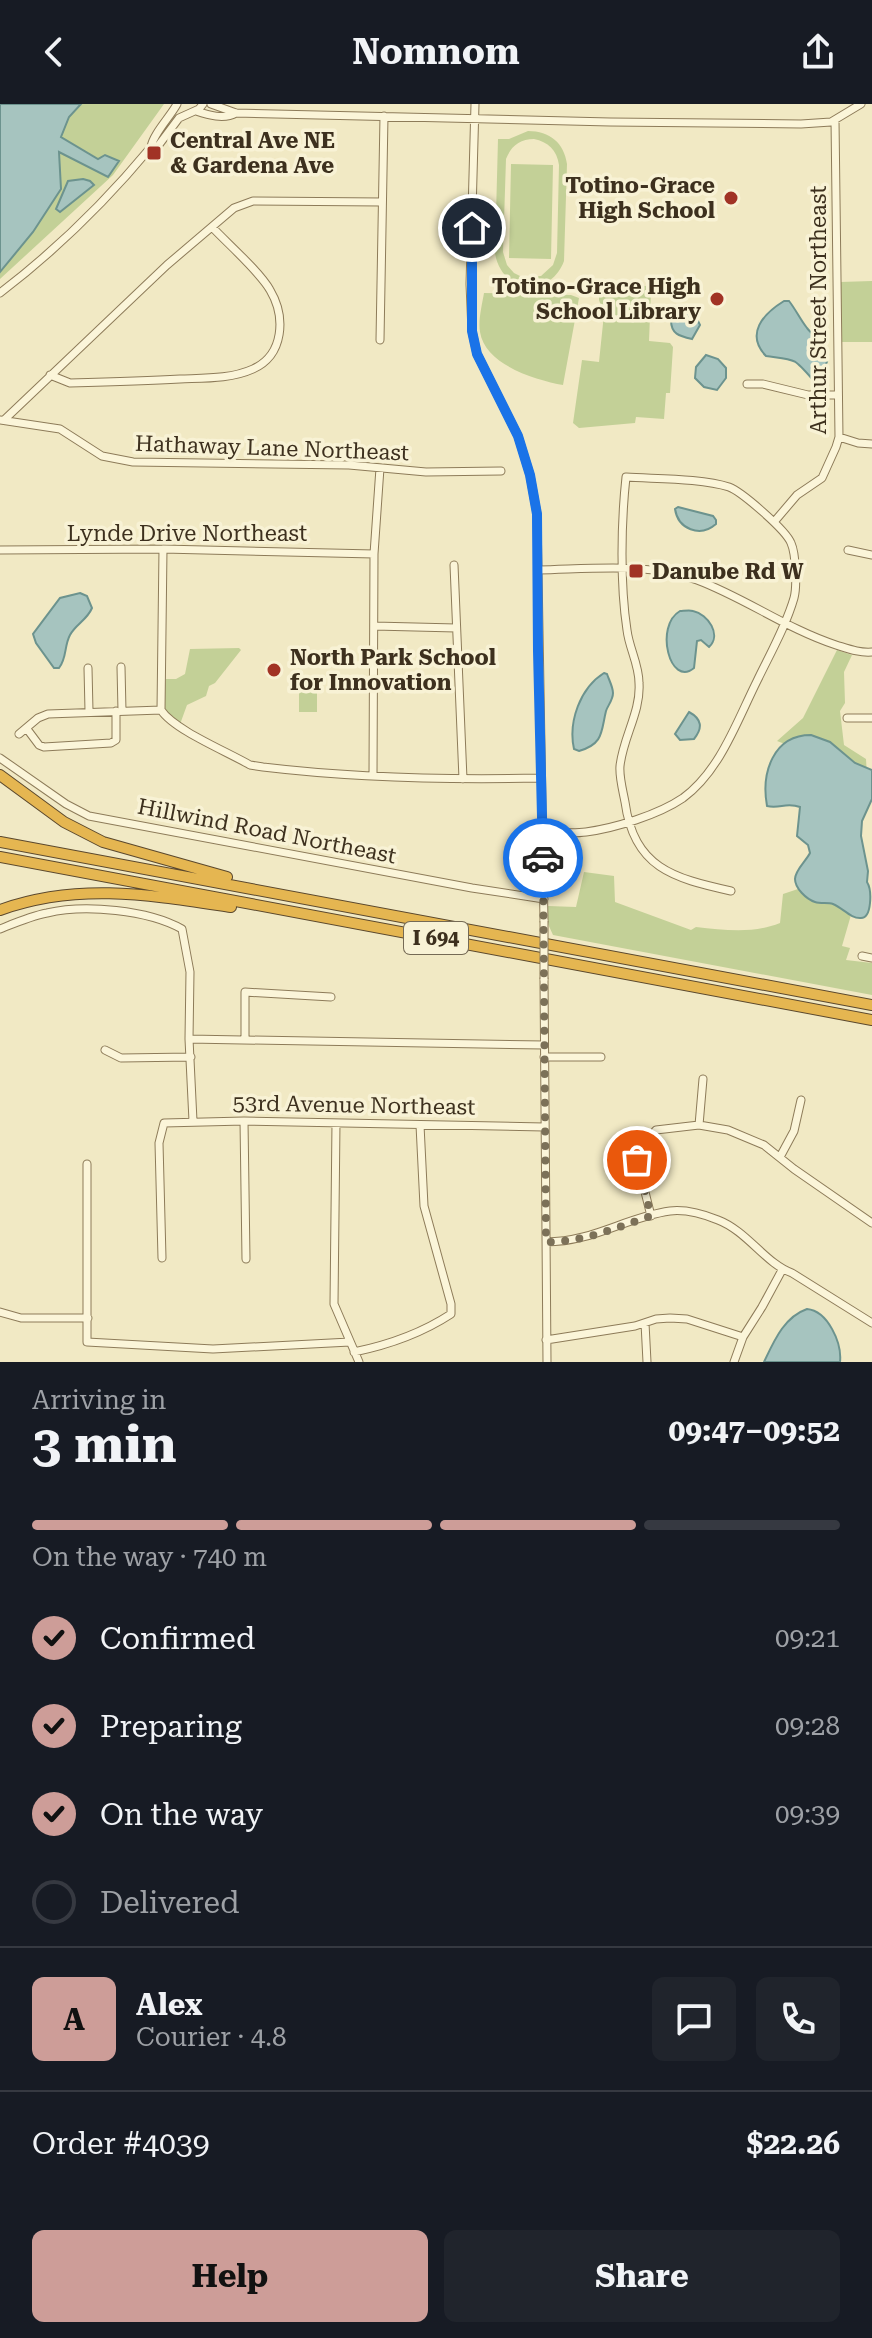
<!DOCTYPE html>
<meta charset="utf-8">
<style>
body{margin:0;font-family:"Roboto Serif",serif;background:#20242c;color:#f1f3f6;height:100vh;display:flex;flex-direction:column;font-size:30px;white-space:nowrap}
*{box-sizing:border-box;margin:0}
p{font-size:26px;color:#9ea1a6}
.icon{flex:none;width:44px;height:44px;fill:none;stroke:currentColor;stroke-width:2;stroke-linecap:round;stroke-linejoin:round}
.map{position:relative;height:1258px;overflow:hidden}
.drawer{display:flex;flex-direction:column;background:#171b24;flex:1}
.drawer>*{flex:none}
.pin{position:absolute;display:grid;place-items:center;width:68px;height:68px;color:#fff;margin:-34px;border:4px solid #fff;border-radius:50%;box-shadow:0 2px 8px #0007}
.courier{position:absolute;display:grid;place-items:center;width:80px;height:80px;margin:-40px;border:6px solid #1a73e8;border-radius:50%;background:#fff;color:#222;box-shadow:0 2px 10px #0007}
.headline em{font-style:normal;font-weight:700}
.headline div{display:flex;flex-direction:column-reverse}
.headline{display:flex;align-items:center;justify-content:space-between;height:136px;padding:0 32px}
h1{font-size:52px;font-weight:700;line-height:60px}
.bar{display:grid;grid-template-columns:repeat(4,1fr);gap:12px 8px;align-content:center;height:96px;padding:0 32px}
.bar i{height:10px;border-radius:6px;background:#363941}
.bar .on{background:#cd9d98}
.bar p{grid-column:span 4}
.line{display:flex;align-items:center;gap:20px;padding:0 32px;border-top:2px solid #363941}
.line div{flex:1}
.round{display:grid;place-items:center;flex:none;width:84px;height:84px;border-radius:12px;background:#20242c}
ol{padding:0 32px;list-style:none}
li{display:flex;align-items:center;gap:24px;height:88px}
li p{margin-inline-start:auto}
li .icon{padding:8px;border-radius:50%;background:#cd9d98;color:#111;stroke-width:4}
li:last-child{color:#9ea1a6}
li i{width:44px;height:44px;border:4px solid #363941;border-radius:50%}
.primary-button{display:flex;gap:16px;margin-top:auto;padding:16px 32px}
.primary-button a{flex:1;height:92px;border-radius:12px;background:#cd9d98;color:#111;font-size:32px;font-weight:700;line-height:92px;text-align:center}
.primary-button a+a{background:#20242c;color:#f1f3f6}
header{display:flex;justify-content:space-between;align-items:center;height:104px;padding:0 32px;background:#171b24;font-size:36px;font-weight:700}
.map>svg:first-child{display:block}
</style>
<header><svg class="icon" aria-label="back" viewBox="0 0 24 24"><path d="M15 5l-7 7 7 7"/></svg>Nomnom<svg class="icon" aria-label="share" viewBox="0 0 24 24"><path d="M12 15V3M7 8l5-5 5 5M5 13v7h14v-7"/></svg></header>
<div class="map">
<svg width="872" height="1258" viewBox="0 0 872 1258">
<rect width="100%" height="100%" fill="#f1e9c4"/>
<path fill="#c3d097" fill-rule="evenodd" d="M81 0H164L113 71 0 175V168L33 128 61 85 58 47 108 73 99 55 61 33 69 13Z
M528 27C550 27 564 39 567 60L564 157C550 195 501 189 495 149L498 35H509ZM534 35C548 38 557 46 559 61L557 149 553 161 541 172 522 173 514 169 507 161 503 148 506 55C511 42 520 35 534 35Z
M511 60 553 61 551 155 509 154Z
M872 177V238H842L840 178Z
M599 180 647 182 651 187 649 237 670 239 673 243 670 289H666L664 315 636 313 635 319 579 324 573 319 582 256 599 258 604 210 599 196Z
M484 189 571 191 579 194 563 281C536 276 485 261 480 228 478 216 482 201 484 189Z
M239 544 241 546 215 579 209 582 206 592 187 601 179 623 161 606 166 575H176L185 570 190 545Z
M837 546 852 551 844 568 845 599 840 607 844 641 866 655 867 671 777 637 803 614Z
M299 583 317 584V608H299Z
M584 768 614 772 615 798 691 826 696 823C725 826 752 830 780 819L783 790 798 785 815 798 831 799 851 811 842 842 850 844 846 856 872 859V891L553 831 548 820V802L576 803Z"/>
<path fill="#a6c4bf" stroke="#6c938e" stroke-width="2" d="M0 0H81L69 13 61 33 98 55 105 51 119 57 108 73 59 48 61 85 33 128 0 168Z
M83 75 90 77 94 81 60 108 56 105 68 77Z
M784 197H789C796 206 800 215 807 224 824 244 841 250 813 276 793 253 796 256 766 252 745 230 763 210 784 197Z
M679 206 694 209 700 221 692 235C679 232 671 230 671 216Z
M706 251 718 255 726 264V274L717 286 704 283 695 274 696 263Z
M678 403 713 412 716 416V420C700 434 678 425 675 405Z
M80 489 87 492 92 504C87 516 76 520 70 531 64 542 67 554 59 564H54L36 539 33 530 60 494Z
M680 507C683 507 690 506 693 507 708 510 722 531 709 543L701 536 697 537 694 564C670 584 654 522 680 507Z
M604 569 607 570C609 576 613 583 613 589 613 596 608 601 606 607 601 627 604 640 579 647L574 645C568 618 580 584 604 569Z
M689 608C702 615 703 624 694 635L680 636 675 630Z
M811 631 830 638 855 659 872 666V695L862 717 861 732 868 767 867 778C872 786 872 814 861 814 851 815 843 804 833 800 828 798 821 800 815 798 806 795 795 784 795 775 795 766 806 757 810 749L808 741 797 732 800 703C786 698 780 705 767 702 761 669 773 631 811 631Z
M807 1205C828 1207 842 1239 840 1258H764C774 1237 784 1213 807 1205Z"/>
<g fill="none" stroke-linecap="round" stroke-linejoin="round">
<defs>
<path id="minor" d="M211 0 236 9 610 18 801 20 831 18 861 0
M475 0 470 180 472 227 477 250 518 332 530 371 537 410 544 817
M196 7C208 11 224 16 236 9
M151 43C153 30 170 13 177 0
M0 189C55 147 107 96 151 43L158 42 179 14 199 5 203 0
M380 236 384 12
M50 271 70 279C107 278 144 277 180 275 204 274 231 275 253 265 284 251 286 213 270 186 260 168 228 140 212 123
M747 280H763L808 291H838
M0 316 60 325 102 352 133 358 349 361 426 368 501 367
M4 316 167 161 234 104 253 97 382 98
M839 333 858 339 872 340
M774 418 797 391 822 374 836 343 839 333 835 16
M163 445 161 606C174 626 228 648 250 661L263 663C355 674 448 676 540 674
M0 446 163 445 374 450
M848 446 872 451
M454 461 463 675
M538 466C590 465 647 458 697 476 745 494 787 525 836 541 849 545 859 549 872 548
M374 522 456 524
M121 563 122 607
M88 564 89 607
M847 614H872
M27 625 39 641 44 643 111 639 116 636V607
M19 630 38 614 48 610 161 606
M0 654 66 700 89 712 472 784 544 795
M373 672 374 450 380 364
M543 728C557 728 572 730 586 728 615 724 658 711 683 694 720 667 737 617 757 577 770 550 786 522 794 494 797 483 796 450 791 439 786 426 742 388 729 383 702 374 655 375 626 373 621 420 620 480 627 526 629 544 639 560 639 579 641 608 623 633 620 662 619 673 623 687 625 698 634 764 673 774 731 787
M0 825C15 819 31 812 47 809 85 800 148 806 182 825L190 868 189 935 193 1017
M862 852 872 854
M544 875 547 1258
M189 935 544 941
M245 936V888L331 893
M105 946 121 954 191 953
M544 953H601
M244 1017 246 1155
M336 1019 334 1200 359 1258
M699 1021 703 975
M780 1053 794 1027 801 996
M87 1060V1238L213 1245 350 1238
M651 1112 637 1056 645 1039 656 1026 699 1021 728 1026 764 1041 794 1065 872 1119
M546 1138C593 1138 626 1113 670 1107 687 1105 703 1110 718 1116 747 1127 766 1160 792 1169L872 1219
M162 1154 159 1039 164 1019 244 1017 544 1023
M0 1208 21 1214H88
M645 1219 647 1258
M546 1236 635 1222 656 1215 670 1214 687 1215 743 1233
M354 1248C388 1241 422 1229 451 1210V1200L424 1102 420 1021
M734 1258 743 1233 762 1203 782 1166"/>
<path id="highway" d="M0 671 64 718 103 738 227 773
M0 738 872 901
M0 753 872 916
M0 806C78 778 151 791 231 803"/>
</defs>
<use href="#minor" stroke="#8d7b59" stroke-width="9"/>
<use href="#highway" stroke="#5b482d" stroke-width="12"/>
<use href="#minor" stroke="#fbf5d9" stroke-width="7"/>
<use href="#highway" stroke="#e5b651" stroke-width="10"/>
<defs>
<path id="minor-bridge" d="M544 817V875"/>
</defs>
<use href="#minor-bridge" stroke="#8d7b59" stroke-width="9" stroke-linecap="butt"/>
<use href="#minor-bridge" stroke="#fbf5d9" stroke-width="7"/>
</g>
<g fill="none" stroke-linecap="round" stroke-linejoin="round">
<path stroke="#7c7158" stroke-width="8" stroke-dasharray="0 14.4" d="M543 754 546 1138C583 1138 616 1124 651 1112L637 1056"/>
<path stroke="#1a73e8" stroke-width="10" d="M472 124V227L477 250 518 332 530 371 537 410 538 547 543 754"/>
</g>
<g fill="#a13325" stroke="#f8f2d5" stroke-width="3">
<rect x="146" y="41" width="16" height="16" rx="4"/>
<circle cx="731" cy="94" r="8"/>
<circle cx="717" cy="195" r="8"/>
<rect x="628" y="459" width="16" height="16" rx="4"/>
<circle cx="274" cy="566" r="8"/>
</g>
<g text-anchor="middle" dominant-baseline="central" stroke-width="7" stroke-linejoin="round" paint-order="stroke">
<rect fill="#f8f2d5" stroke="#756a55" stroke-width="2" x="404" y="818" width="64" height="32" rx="6"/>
<g font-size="20" font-weight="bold" fill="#3d301e">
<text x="436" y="834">I 694</text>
</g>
<g font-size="22" font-weight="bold" fill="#3d301e" stroke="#f8f2d5" text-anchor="start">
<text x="170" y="36">Central Ave NE<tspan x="170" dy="25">&amp; Gardena Ave</tspan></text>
<text x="715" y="81" text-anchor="end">Totino-Grace<tspan x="715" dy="25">High School</tspan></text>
<text x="701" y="182" text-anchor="end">Totino-Grace High<tspan x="701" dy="25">School Library</tspan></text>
<text x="652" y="467">Danube Rd W</text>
<text x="290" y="553">North Park School<tspan x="290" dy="25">for Innovation</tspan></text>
</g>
<g font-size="22" fill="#3d301e" stroke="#f8f2d5">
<text transform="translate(818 206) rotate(-90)">Arthur Street Northeast</text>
<text transform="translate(272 344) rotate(2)">Hathaway Lane Northeast</text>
<text x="187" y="429">Lynde Drive Northeast</text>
<text transform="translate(267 727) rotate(11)">Hillwind Road Northeast</text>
<text transform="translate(354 1001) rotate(1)">53rd Avenue Northeast</text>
</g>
</g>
</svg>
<div class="pin" style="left:637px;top:1056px;background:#ea580c"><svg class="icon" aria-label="bag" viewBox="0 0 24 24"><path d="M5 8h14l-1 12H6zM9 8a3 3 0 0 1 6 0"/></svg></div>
<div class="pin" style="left:472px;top:124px;background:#1f2937"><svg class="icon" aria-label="home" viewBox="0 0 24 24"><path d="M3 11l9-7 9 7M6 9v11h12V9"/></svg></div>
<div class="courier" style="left:543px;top:754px"><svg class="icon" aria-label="car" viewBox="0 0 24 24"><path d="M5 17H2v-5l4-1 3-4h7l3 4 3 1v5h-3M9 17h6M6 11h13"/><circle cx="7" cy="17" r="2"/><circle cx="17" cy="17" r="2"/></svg></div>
</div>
<section class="drawer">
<div class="headline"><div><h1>3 min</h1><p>Arriving in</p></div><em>09:47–09:52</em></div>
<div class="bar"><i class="on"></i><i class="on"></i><i class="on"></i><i></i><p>On the way · 740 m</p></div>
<ol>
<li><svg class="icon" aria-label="check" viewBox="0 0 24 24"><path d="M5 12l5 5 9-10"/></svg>Confirmed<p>09:21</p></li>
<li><svg class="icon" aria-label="check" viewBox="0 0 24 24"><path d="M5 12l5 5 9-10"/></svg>Preparing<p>09:28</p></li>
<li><svg class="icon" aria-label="check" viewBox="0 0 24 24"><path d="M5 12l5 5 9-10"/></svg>On the way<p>09:39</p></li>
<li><i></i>Delivered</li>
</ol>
<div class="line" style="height:144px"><b class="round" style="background:#cd9d98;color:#111">A</b><div><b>Alex</b><p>Courier · 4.8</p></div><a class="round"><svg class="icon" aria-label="chat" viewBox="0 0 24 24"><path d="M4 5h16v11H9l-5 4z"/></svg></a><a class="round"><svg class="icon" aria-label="phone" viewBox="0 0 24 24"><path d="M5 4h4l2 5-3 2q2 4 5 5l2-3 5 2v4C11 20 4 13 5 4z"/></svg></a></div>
<div class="line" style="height:104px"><div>Order #4039</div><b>$22.26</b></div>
<div class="primary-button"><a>Help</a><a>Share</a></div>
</section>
